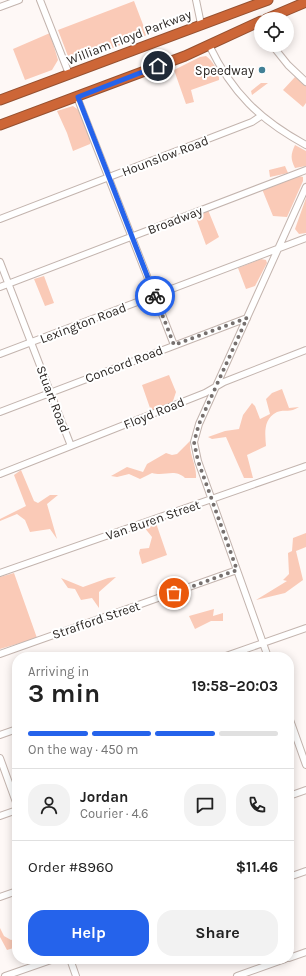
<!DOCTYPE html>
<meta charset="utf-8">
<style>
body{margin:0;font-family:Karla,sans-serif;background:#f2f2f2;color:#222;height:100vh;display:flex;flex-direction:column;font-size:15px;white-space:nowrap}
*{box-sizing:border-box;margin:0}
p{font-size:13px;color:#767676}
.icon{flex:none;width:22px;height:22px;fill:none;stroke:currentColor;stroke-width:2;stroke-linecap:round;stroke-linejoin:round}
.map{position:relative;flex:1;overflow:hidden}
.sheet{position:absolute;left:12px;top:652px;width:282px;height:312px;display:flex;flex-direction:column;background:#fff;border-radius:16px;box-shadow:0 2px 10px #0003}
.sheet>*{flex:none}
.buttons{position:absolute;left:254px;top:12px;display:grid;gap:8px}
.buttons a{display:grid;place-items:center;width:40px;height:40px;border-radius:50%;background:#fff;box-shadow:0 2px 10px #0003;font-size:20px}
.pin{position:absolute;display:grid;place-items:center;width:34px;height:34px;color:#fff;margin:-17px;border:2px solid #fff;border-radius:50%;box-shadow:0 1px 4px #0007}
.courier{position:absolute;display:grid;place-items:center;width:40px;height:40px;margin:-20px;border:3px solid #2563eb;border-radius:50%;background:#fff;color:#222;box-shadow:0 1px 5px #0007}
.summary em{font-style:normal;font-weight:700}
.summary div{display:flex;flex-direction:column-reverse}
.summary{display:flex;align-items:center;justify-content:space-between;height:68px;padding:0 16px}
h1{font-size:26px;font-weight:700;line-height:30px}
.bar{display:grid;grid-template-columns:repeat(4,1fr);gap:6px 4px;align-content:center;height:48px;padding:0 16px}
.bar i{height:5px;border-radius:3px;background:#e0e0e0}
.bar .active{background:#2563eb}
.bar p{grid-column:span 4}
.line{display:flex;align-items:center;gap:10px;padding:0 16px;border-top:1px solid #e0e0e0}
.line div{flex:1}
.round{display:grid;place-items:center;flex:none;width:42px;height:42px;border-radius:16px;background:#f2f2f2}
.cta{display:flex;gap:8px;margin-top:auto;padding:8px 16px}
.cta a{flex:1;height:46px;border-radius:16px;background:#2563eb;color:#fff;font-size:16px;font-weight:700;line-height:46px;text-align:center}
.cta a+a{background:#f2f2f2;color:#222}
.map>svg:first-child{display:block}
</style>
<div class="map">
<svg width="306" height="976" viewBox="0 0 306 976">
<rect width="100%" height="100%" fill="#fef8f6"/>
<path fill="#facab7" d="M134 1 147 35 71 64 58 30Z
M50 33 58 60 52 70 25 80 13 49Z
M206 56C212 60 220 72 219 80L191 90 194 102 186 104 174 70 200 57Z
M295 77 306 86V103L303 107 283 90Z
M261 83H268L252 95 251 91Z
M73 106 80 111 91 139 90 144 73 151 67 133 57 111Z
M295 145 306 151V166L295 168C290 158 291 154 295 145Z
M285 166 288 173 270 177 269 170Z
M299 176 303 177V181L287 217 273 216 262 189Z
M306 198V233L299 234 295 229Z
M208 210 219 237 206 245 195 215Z
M261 259 266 260 267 263 255 286 246 289 238 268Z
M44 276 54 303 45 306 34 279Z
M169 375 176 392 172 404 154 411 150 408 142 385Z
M282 389 289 408 299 407C290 413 285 409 277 412 263 419 265 433 266 446L247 455 253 478H244L226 437 212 439 208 437 225 431 239 429 243 415 252 403 255 406 260 419 270 414 266 399 272 393Z
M190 441C189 455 197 465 196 478H185C174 468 165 477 152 473L140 479 129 474 117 477 111 476 127 467 143 472 147 464 166 453 172 455 177 454Z
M21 470 34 501 38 503 50 495H58L47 504 57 539 50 529 30 532 25 520 17 514 0 521V519L26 506 14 475Z
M156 523 167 555 142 564 139 553 140 549 149 548 152 537 144 527Z
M306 533V547L296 551 303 580 285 593 256 600 287 581 283 580 289 574 288 553 292 551 293 538Z
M14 573 37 638 0 649V577Z
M116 577 99 592V608L92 598 81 600 75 589 68 588 61 578 83 587 108 578Z
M214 609 213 616 223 613V621H211L195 629 189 616Z
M0 928 4 936 11 940 17 938V947L7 950 0 937Z"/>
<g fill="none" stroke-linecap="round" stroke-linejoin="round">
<defs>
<path id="minor" d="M40 0 69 74
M196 0 201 24
M0 7 19 0
M209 45C232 93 260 120 306 145
M272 45 288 65 306 82
M77 97 174 345
M0 219 252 122 261 116
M0 262 71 446
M0 287 306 170
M0 354 306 238
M0 412 247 318
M0 474 205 393 224 382 306 350
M0 573 306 466
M0 654 237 570
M223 657 306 628
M268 657 198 461 194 442 199 424 306 187
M289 717 306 765
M0 735 17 729
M0 758 17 805
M289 796 306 790
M0 816 17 810
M289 877 306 871
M0 897 17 891
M289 958 306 952
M70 959 76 976
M5 976 54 959
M237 976 285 959"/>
<path id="highway" d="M266 19 306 2
M0 100 268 0
M0 125 185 56 261 21"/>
</defs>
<use href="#minor" stroke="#c3b4ae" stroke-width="8"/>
<use href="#highway" stroke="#955030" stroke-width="11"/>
<use href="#minor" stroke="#fff" stroke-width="6"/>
<use href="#highway" stroke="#cd6637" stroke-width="9"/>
</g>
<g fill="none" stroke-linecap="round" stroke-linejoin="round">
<path stroke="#76706e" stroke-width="4" stroke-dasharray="0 7.2" d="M155 296 174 345 247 318 199 424 194 442 198 461 237 570 174 593"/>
<path stroke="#2563eb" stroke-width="5" d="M155 296 78 97 158 66"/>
</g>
<circle fill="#428096" stroke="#fff" stroke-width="1.5" cx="262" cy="70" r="4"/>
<g text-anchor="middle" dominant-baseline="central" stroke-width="4" stroke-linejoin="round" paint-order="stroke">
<g font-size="13" fill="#2c2724" stroke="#fff">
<text transform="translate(129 37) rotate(-21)">William Floyd Parkway</text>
<text transform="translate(165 156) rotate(-21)">Hounslow Road</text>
<text transform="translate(175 220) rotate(-21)">Broadway</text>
<text transform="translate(83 323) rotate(-21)">Lexington Road</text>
<text transform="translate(124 364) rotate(-21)">Concord Road</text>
<text transform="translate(53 399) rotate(69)">Stuart Road</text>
<text transform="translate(154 413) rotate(-22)">Floyd Road</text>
<text transform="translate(153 520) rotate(-19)">Van Buren Street</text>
<text transform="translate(96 620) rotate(-19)">Strafford Street</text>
</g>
<g font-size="13" fill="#2c2724" stroke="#fff" text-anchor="end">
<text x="254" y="70">Speedway</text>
</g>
</g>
</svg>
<div class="buttons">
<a><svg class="icon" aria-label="locate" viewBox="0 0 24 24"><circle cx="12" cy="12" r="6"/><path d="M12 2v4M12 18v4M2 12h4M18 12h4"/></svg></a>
</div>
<div class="pin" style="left:174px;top:593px;background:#ea580c"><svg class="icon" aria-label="bag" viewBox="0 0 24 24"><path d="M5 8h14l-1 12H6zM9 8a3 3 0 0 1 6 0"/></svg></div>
<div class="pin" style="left:158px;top:66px;background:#1f2937"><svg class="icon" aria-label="home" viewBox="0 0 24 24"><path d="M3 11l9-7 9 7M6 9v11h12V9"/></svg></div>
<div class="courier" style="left:155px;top:296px"><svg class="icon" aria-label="bike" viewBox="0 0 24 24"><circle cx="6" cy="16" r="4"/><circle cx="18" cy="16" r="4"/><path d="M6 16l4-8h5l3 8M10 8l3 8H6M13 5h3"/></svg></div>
<section class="sheet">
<div class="summary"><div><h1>3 min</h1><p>Arriving in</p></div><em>19:58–20:03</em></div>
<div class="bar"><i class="active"></i><i class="active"></i><i class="active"></i><i></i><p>On the way · 450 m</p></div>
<div class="line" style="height:72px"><a class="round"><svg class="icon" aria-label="person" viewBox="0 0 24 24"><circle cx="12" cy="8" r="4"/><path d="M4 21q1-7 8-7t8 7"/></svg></a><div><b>Jordan</b><p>Courier · 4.6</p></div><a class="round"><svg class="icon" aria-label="chat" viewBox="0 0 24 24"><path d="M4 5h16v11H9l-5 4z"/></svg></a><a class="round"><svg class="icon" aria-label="phone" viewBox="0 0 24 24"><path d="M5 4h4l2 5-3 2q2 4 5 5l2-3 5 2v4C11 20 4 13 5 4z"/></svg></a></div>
<div class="line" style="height:52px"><div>Order #8960</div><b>$11.46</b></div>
<div class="cta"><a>Help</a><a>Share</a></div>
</section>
</div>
